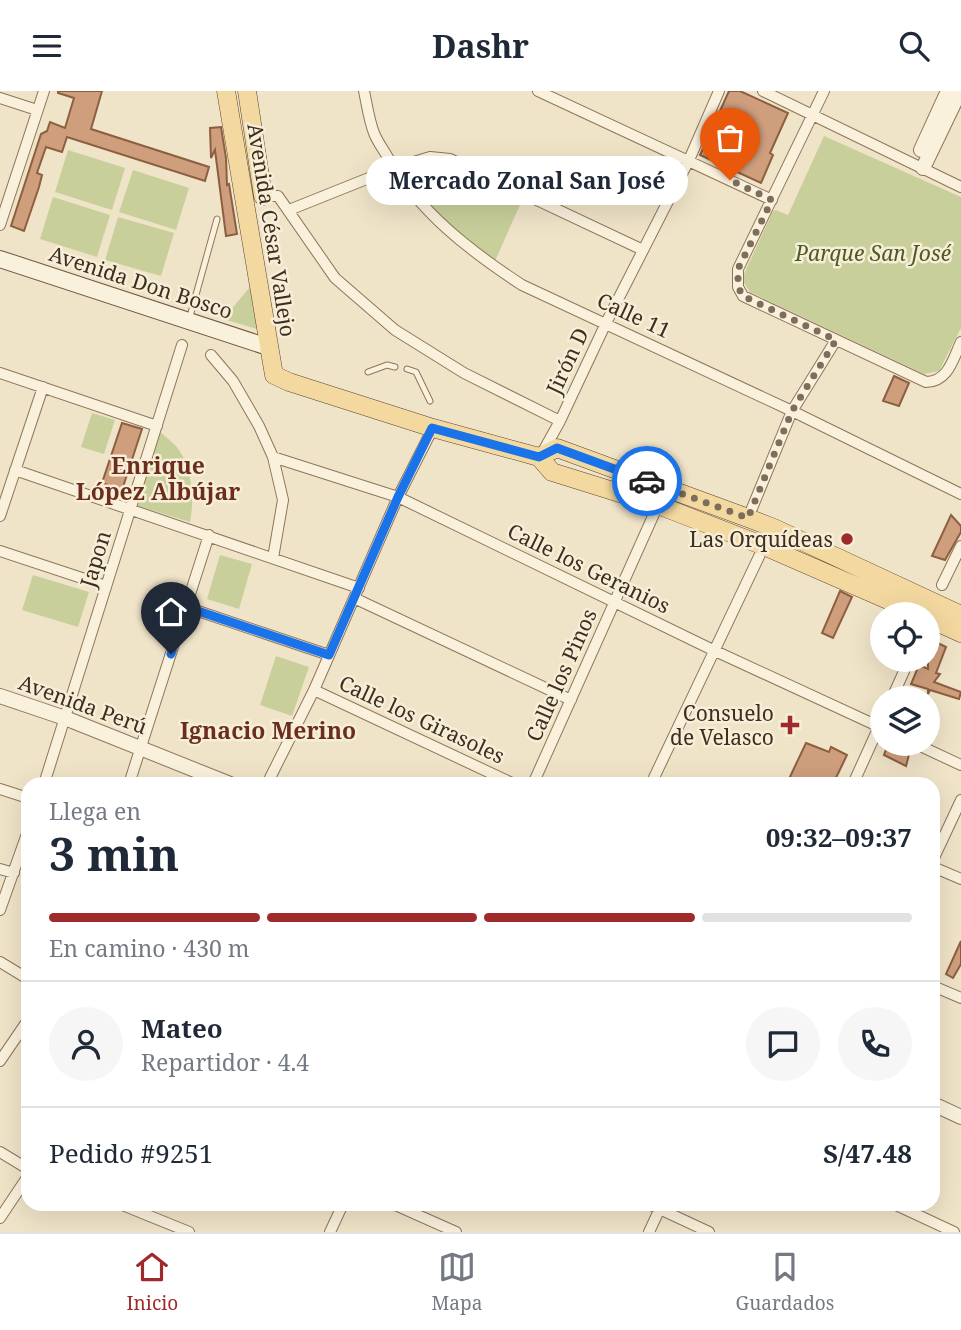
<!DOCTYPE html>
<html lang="es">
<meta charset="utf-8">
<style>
body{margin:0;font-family:"Noto Serif",serif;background:#f6f6f7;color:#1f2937;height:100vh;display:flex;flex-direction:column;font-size:26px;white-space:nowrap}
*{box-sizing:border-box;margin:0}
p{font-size:23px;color:#747a83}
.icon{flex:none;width:38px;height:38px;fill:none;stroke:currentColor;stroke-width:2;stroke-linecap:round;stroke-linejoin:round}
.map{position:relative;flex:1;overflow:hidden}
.side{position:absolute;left:21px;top:686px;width:919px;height:434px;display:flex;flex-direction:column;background:#fff;border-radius:21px;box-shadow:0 7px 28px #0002}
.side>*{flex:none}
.tools{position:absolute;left:870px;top:511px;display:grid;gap:14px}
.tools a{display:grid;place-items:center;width:70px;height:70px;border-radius:50%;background:#fff;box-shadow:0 7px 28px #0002;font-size:35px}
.pin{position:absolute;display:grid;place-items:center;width:60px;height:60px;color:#fff;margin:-72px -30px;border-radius:50% 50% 50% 0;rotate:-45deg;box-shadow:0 0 7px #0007}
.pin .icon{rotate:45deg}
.courier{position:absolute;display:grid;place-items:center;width:70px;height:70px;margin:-35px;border:5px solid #1a73e8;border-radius:50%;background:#fff;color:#222;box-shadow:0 2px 9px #0007}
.bubble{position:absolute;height:49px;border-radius:24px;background:#fff;box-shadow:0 7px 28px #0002;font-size:23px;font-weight:700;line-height:49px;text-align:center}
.summary em{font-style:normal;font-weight:700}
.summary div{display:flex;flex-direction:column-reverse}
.summary{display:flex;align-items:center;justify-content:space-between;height:119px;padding:0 28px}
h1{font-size:46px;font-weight:700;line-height:52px}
.bar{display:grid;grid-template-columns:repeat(4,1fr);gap:10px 7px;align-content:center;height:84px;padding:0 28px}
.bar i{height:9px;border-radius:5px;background:#e0e1e3}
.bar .active{background:#9e2a2b}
.bar p{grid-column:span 4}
.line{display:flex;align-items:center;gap:18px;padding:0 28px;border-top:2px solid #e0e1e3}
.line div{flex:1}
.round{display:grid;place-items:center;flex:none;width:74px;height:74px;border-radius:37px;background:#f6f6f7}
header{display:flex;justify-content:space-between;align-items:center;height:91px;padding:0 28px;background:#fff;font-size:32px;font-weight:700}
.dock{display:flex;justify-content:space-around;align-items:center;height:98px;border-top:2px solid #e0e1e3;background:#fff;font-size:19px;color:#747a83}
.dock a{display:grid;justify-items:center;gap:4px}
.dock .active{color:#9e2a2b}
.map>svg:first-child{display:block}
</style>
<header><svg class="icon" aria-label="menu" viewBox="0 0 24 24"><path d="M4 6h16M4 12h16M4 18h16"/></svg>Dashr<svg class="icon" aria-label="search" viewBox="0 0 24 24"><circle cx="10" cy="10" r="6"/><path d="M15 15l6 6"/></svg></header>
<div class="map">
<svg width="961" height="1141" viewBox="0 0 961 1141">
<rect width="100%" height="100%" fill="#f0e4c8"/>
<path fill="#c9cf9b" d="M824 45 961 106V237L939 280 924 283 750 201 744 192 743 185 773 120 776 119 788 124Z
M68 59 125 77 112 119 55 101Z
M444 67 523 107 495 170 433 120 403 79Z
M133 79 189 97 176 139 119 121Z
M53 106 110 124 97 166 40 148Z
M118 126 174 142 161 185 105 169Z
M250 196 260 239 223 228Z
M92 322 115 329 104 363 81 356Z
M159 340C165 345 171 350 176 355 192 374 195 408 190 431L138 415Z
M220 464 252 473 239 518 207 508Z
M33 484 89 501 78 536 22 519Z
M276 565 309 576 292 625 260 614Z"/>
<path fill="#cf9f7d" stroke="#8d5f41" stroke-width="2" d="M58 0H102L91 38 209 76 205 90 67 46 62 61 46 56 37 82 42 84 39 96 24 140 11 135 41 43 47 40 50 31 65 37 74 7 58 2Z
M729 0H740L788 22 770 62 773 64 761 92 700 64Z
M221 36 226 67 227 94 229 93 237 143 226 145 215 59 211 67 210 37Z
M894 285 909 292 899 315 883 310Z
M122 332 142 338 122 399 102 392Z
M951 424 961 435V441L945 469 932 465Z
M840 500 852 506 833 547 822 542Z
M930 548 946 556 936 582 940 583 934 591 961 601 959 608 930 599 928 603V598L911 593 919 574 928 578V558Z
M806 652 829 661 831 656 847 664 833 693H794L788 690Z
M888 653 910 660 906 675 884 664Z
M961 850V873L953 887 946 883Z"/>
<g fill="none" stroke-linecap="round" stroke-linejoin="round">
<defs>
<path id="service" d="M189 229 217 128
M407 278 416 281 430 310
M368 281 387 274 395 276"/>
<path id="minor" d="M364 0C367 14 369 29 374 42 377 50 383 58 387 65 419 121 470 160 522 194L792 320 961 403
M538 0 772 109
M763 0 961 96
M824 0 738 178V196L743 205 926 291C948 291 953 268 961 251
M0 7 37 19
M263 105H278L335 187 395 239 464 282 560 330
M289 119 394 77 430 66 450 68 643 159
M0 134 44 0
M211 264 233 290 259 335 273 366 283 409 273 467
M0 282 157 335
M541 364 560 330 606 232 689 69 719 0
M273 366 398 406 713 559 882 637
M15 379 359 497
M0 425 43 296
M748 427 792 320 836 249
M0 460 106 495
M942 494 961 455
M354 507 571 609
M186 516 329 564
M314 599 514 693
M892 607 909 569
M916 653 961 674
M44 693 182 254
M129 693 209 444
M267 693 314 599 398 406 433 337
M533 693 658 414
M651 693 764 455
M853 693 882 629
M0 698 28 707
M933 769 961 709
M933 776 961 788
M0 778 14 782
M0 819 28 740
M0 871 28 888
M933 895 961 907
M0 970 28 929
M0 1061 28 1078
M120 1113 189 1141
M393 1113 456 1141
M649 1113 709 1141
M894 1113 954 1141
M0 1127 28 1085
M330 1141 343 1113
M649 1141 662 1113"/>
<path id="tertiary" d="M921 59 948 0
M923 77 960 0
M0 605 65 627 230 693
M933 1013 961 1026"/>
<path id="secondary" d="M0 168 268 256"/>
<path id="primary" d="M226 0 274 284 289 291 433 337 539 366 552 381 658 414 764 455 920 523
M247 0 263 105
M539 366 557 357 748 427 774 437 961 524
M928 527 961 542"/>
</defs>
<use href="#service" stroke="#8d765c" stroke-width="7"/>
<use href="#minor" stroke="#8d765c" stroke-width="12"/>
<use href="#tertiary" stroke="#8d765c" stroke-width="16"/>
<use href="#secondary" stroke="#6f573f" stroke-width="18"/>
<use href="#primary" stroke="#5b4430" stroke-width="19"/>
<use href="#service" stroke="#faf1dc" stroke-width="5"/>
<use href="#minor" stroke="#faf1dc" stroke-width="10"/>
<use href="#tertiary" stroke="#faf1dc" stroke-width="14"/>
<use href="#secondary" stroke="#faf1dc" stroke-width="16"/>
<use href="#primary" stroke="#f3d9a0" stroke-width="18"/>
</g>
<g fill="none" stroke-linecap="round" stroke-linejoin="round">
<path stroke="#7c6e5b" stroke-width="7" stroke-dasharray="0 12.6" d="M647 390 748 427 792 320 836 249 743 205 738 196V178L772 109 730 89"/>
<path stroke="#1a73e8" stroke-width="9" d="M171 563 186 516 329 564 398 406 432 337 539 366 557 357 647 390"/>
</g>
<g fill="#9e2a2b" stroke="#f7eed8" stroke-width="2.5">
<circle cx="847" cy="448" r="7"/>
<path d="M786.5 623.5h7v7h7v7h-7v7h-7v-7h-7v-7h7z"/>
</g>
<g text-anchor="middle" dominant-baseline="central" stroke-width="5" stroke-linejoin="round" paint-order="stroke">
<g font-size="21" fill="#3d2e20" stroke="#f7eed8">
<text transform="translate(272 139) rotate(81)">Avenida César Vallejo</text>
<text transform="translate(141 191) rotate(18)">Avenida Don Bosco</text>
<text transform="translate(634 224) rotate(25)">Calle 11</text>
<text transform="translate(567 270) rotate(-65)">Jirón D</text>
<text transform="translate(95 468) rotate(-73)">Japon</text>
<text transform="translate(589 477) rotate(26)">Calle los Geranios</text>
<text transform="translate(561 584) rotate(-66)">Calle los Pinos</text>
<text transform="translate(83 613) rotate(20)">Avenida Perú</text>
<text transform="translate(422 628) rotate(25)">Calle los Girasoles</text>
</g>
<g font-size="21" font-style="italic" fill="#4d5a26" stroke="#f7eed8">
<text x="873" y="162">Parque San José</text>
</g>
<g font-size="21" fill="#3d2e20" stroke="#f7eed8" text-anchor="end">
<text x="833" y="448">Las Orquídeas</text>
<text x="774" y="622">Consuelo<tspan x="774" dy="24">de Velasco</tspan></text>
</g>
<g font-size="23" font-weight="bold" fill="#6b2e1e" stroke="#f7eed8">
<text x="158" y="374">Enrique<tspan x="158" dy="26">López Albújar</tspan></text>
<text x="268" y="639">Ignacio Merino</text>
</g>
</g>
</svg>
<div class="tools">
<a><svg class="icon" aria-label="locate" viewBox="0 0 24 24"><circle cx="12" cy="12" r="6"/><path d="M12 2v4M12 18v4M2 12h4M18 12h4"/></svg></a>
<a><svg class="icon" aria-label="layers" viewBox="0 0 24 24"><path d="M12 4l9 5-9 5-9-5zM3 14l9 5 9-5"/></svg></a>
</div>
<div class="pin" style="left:730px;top:89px;background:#ea580c"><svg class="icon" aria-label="bag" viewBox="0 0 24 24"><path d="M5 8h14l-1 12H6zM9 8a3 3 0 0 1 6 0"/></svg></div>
<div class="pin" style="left:171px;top:563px;background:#1f2937"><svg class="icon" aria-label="home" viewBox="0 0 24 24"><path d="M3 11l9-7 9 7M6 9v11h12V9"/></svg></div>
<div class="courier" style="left:647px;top:390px"><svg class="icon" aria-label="car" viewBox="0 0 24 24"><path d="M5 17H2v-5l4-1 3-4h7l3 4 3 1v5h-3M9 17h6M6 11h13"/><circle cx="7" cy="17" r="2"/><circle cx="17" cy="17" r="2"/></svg></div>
<div class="bubble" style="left:366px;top:65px;width:322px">Mercado Zonal San José</div>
<section class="side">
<div class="summary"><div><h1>3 min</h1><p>Llega en</p></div><em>09:32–09:37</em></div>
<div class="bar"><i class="active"></i><i class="active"></i><i class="active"></i><i></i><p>En camino · 430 m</p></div>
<div class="line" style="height:126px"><a class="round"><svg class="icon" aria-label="person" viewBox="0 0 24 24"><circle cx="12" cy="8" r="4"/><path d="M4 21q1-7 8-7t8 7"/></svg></a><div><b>Mateo</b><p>Repartidor · 4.4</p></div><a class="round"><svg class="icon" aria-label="chat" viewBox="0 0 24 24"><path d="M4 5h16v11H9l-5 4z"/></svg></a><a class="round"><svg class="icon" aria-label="phone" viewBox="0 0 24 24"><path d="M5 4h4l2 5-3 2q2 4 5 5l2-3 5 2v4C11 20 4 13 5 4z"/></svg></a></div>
<div class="line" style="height:91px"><div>Pedido #9251</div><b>S/47.48</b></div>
</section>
</div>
<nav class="dock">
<a class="active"><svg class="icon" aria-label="home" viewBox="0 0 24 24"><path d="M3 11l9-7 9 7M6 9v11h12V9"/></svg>Inicio</a>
<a><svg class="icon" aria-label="map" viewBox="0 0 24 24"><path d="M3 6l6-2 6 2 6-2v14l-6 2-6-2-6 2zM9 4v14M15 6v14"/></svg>Mapa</a>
<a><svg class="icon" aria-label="saved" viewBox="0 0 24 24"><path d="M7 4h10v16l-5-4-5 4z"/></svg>Guardados</a>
</nav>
